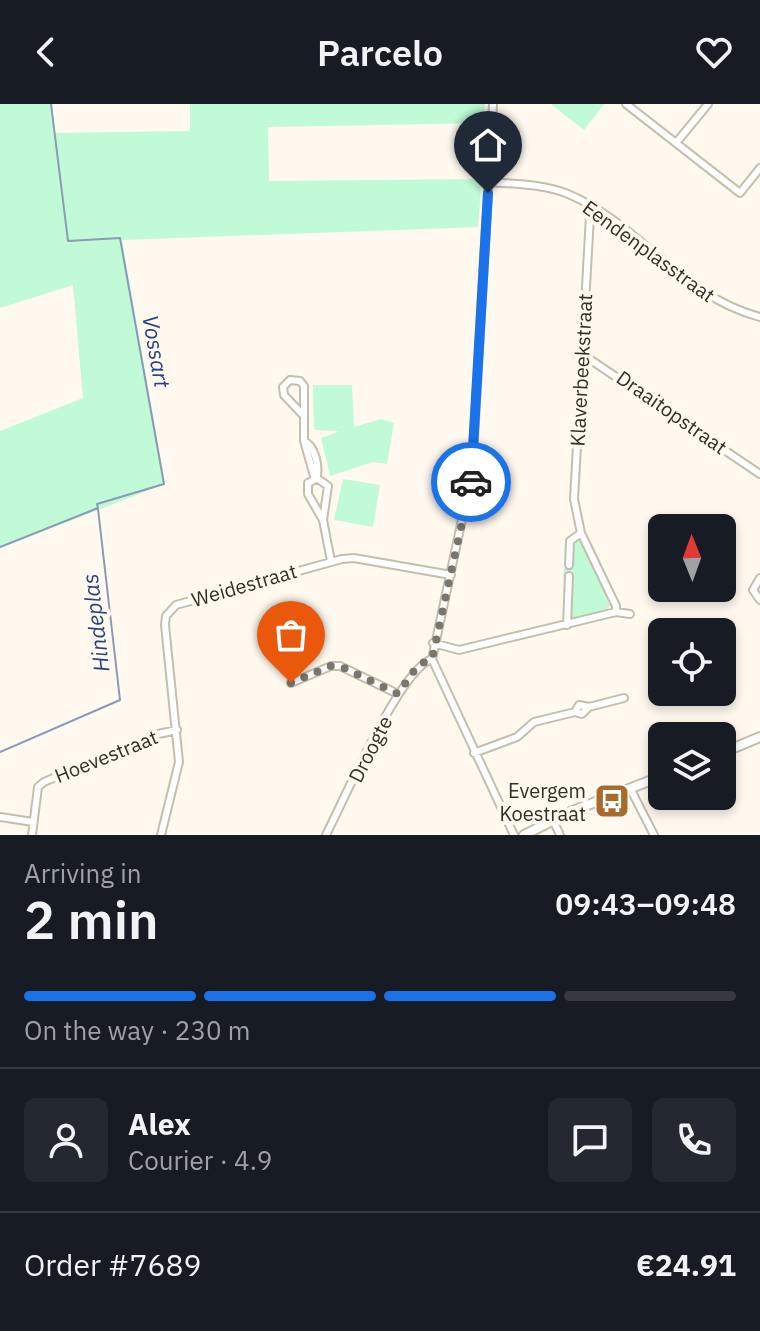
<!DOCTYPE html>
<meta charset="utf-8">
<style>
body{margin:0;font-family:"IBM Plex Sans",sans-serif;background:#242831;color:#f1f3f6;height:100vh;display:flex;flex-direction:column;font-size:30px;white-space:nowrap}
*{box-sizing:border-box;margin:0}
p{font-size:26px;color:#9ea1a6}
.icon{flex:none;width:44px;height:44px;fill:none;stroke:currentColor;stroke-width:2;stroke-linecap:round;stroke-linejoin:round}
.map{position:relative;height:731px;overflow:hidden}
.panel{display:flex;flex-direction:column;background:#171b24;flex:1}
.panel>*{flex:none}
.needle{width:52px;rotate:359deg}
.controls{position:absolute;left:648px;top:410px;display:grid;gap:16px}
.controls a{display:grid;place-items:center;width:88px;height:88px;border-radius:12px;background:#171b24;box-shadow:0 4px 12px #0003;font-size:40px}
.pin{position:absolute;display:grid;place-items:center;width:68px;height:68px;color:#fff;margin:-82px -34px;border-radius:50% 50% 50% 0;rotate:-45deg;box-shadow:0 0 8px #0007}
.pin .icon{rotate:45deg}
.courier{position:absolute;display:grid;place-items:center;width:80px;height:80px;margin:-40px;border:6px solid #1a73e8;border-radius:50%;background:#fff;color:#222;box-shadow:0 2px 10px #0007}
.headline em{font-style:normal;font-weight:600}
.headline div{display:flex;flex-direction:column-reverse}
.headline{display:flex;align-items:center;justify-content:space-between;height:136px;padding:0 24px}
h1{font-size:52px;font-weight:600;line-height:60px}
.bar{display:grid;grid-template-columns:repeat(4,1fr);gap:12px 8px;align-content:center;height:96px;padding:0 24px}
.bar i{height:10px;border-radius:6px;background:#363941}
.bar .current{background:#1a73e8}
.bar p{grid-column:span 4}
.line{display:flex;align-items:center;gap:20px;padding:0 24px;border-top:2px solid #363941}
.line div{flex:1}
.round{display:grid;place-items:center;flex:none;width:84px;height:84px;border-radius:12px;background:#242831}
header{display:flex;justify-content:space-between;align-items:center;height:104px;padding:0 24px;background:#171b24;font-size:36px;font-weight:600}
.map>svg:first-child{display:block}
</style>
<header><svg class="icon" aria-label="back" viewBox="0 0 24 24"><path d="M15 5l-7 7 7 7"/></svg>Parcelo<svg class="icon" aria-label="heart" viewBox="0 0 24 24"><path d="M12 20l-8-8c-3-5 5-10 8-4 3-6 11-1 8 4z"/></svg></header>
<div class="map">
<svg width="760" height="731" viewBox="0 0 760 731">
<rect width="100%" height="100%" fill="#fff9ef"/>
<path fill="#c0fad7" d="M0 0H52L55 29 190 27V0H485L483 19 268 23 269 77 482 75 478 123 122 136 165 380 0 444V327L83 294 73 181 0 204Z
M551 0H604L584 26Z
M313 281H352L354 323 381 315 394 319 387 360 373 358 330 372 321 334 340 327 314 326Z
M343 375 380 381 373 423 334 416Z
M580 433 610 502 604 509 570 517 573 470 563 473 564 464 571 463 572 440Z"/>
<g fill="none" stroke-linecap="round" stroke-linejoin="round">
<path stroke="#8b9ab9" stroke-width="2" d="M0 443 98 404 97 400 164 380 120 134 68 137 51 0
M0 648 120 596 98 405"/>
<defs>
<path id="minor" d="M626 0 740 89 760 64
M676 39 708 0
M489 78C515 80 544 80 568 90 640 120 682 193 760 213
M582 250 760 370
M302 310 284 291 283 283 290 276 300 277 304 282V337L314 372 328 382 323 416 331 457
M304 337C315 342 320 363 316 375L308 379V390L323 416
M569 461 570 437 581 429
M760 474 753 486 760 496
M616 508 630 510
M567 521 569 472
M433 539 459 546 616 508V502L581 429 574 395 590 112 595 104
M432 555 514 731
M291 579 331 562H340L398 590
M575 608 579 601 589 603 624 594
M474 649 517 633 534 618 575 608 582 610 589 603
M630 684 654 731
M0 713 33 718
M553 716 560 731
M32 731 38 683 44 678 158 630 177 626
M161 731 179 658 165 521 166 512 176 501 342 455 354 454 451 471
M326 731C344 696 400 565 432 555L472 369 493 0"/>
<path id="tertiary" d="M722 649 760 633
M524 731 570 708 662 672"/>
</defs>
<use href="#minor" stroke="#c6bead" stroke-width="10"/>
<use href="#tertiary" stroke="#c6bead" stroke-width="12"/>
<use href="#minor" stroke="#fff" stroke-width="6"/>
<use href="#tertiary" stroke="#fff" stroke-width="8"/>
</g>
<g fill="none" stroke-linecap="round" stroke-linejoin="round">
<path stroke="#7a766e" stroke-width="8" stroke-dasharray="0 14.4" d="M291 579 331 562H340L398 590 418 561 432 555 471 378"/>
<path stroke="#1a73e8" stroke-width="10" d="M471 378 488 89"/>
</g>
<defs>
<symbol id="bus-square" viewBox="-11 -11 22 22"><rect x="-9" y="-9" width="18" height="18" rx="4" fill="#a76c2d" stroke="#fff9ef"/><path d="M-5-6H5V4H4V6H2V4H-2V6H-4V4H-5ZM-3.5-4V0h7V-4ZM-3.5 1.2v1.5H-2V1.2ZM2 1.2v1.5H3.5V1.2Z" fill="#fff"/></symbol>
</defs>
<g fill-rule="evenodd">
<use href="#bus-square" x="592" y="677" width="40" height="40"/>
</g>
<g text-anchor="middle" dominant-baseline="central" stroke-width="8" stroke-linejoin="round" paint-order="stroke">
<g font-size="20" fill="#322f29" stroke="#fff9ef">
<text transform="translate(649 147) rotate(36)">Eendenplasstraat</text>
<text transform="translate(581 266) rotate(-87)">Klaverbeekstraat</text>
<text transform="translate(672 308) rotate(35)">Draaitopstraat</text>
<text transform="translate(244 481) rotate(-16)">Weidestraat</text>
<text transform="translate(370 645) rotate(-63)">Droogte</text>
<text transform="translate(106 652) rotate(-22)">Hoevestraat</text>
</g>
<g font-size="20" fill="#322f29" stroke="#fff9ef" text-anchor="end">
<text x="586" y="686">Evergem<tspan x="586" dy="23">Koestraat</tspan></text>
</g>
<g font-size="22" font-style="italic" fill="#264286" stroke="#fff9ef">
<text transform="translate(157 247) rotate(80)">Vossart</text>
<text transform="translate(95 519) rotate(-97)">Hindeplas</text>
</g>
</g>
</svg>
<div class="controls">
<a><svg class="needle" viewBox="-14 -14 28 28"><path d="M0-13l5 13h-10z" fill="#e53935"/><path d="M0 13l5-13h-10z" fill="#9ea1a6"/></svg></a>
<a><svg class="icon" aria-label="locate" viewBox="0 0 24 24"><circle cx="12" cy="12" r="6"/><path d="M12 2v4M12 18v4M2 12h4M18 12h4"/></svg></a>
<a><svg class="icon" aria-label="layers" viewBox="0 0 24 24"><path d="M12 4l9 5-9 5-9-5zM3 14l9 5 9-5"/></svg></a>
</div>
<div class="pin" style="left:291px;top:579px;background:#ea580c"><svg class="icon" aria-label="bag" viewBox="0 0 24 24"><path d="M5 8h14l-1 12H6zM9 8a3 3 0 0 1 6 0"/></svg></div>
<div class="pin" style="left:488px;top:89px;background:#1f2937"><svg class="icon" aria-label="home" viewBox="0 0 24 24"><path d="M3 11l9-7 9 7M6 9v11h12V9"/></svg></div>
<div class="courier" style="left:471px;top:378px"><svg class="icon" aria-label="car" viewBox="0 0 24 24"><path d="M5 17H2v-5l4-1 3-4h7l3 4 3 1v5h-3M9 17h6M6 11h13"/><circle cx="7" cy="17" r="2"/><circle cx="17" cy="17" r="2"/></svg></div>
</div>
<section class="panel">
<div class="headline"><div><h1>2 min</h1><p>Arriving in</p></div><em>09:43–09:48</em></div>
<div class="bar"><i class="current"></i><i class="current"></i><i class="current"></i><i></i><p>On the way · 230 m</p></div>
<div class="line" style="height:144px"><a class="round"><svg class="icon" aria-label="person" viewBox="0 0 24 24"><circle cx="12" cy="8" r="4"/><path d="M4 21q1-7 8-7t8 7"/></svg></a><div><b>Alex</b><p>Courier · 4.9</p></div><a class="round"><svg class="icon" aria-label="chat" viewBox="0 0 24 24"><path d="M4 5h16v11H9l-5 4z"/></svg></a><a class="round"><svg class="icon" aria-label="phone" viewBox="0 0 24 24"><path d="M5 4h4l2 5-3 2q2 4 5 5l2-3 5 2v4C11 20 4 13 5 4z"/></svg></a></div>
<div class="line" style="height:104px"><div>Order #7689</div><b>€24.91</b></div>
</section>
